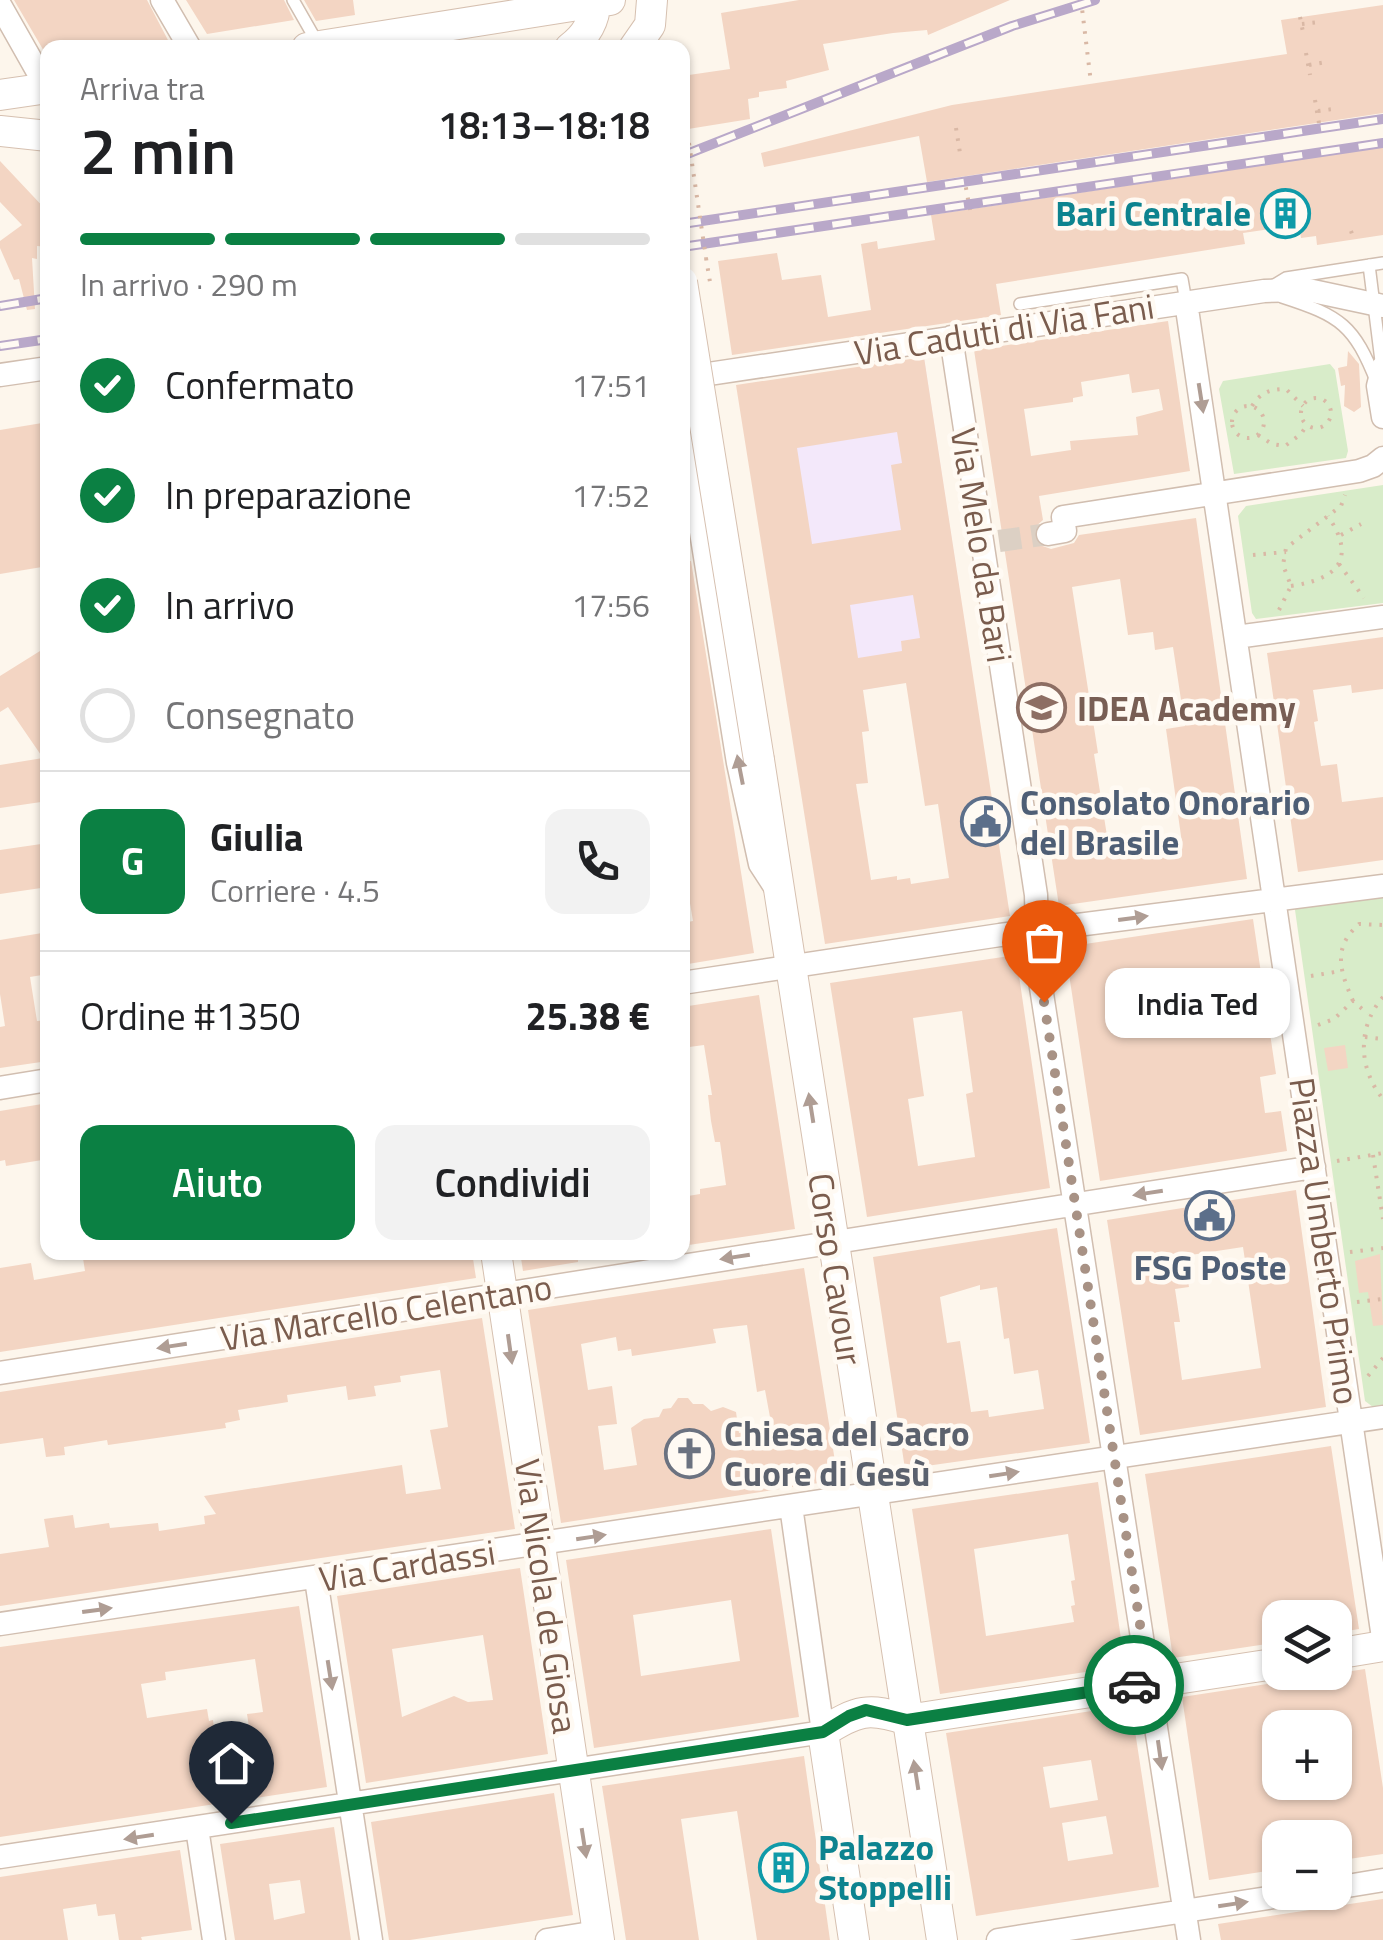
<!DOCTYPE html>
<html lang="it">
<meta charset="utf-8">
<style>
body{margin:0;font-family:"Titillium Web",sans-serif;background:#f2f2f2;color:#202124;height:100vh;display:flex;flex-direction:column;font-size:38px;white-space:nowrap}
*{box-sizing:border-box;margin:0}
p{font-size:32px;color:#757577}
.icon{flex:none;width:55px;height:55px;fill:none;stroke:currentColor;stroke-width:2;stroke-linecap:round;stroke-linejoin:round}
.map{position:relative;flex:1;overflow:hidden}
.details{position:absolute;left:40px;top:40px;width:650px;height:1220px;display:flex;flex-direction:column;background:#fff;border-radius:20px;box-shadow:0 2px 8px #0004}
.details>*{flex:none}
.controls{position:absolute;left:1262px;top:1600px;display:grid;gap:20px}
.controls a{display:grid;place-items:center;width:90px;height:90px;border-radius:20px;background:#fff;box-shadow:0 2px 8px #0004;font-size:50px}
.pin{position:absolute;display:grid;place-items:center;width:85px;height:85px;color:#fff;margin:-102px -42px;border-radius:50% 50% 50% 0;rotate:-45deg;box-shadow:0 0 10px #0007}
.pin .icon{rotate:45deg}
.courier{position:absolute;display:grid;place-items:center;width:100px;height:100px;margin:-50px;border:8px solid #0b8043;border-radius:50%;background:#fff;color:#222;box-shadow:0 2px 12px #0007}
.bubble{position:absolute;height:70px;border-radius:20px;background:#fff;box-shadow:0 2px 8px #0004;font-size:32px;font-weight:600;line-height:70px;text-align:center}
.summary em{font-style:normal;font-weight:600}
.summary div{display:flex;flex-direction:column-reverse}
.summary{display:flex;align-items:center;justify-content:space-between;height:170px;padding:0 40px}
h1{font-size:65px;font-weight:600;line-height:75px}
.bar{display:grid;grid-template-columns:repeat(4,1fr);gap:15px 10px;align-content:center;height:120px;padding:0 40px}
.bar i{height:12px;border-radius:8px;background:#e0e0e0}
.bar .active{background:#0b8043}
.bar p{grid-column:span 4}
.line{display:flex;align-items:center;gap:25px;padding:0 40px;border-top:2px solid #e0e0e0}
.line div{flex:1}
.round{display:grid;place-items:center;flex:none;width:105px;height:105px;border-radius:20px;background:#f2f2f2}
ol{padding:0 40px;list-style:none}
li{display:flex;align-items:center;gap:30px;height:110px}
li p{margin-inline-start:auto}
li .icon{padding:10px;border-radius:50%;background:#0b8043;color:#fff;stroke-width:4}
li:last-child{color:#757577}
li i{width:55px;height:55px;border:5px solid #e0e0e0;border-radius:50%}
.action{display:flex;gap:20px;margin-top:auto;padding:20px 40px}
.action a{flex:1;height:115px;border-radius:20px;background:#0b8043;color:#fff;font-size:40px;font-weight:600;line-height:115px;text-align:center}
.action a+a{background:#f2f2f2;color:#202124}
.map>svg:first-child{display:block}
</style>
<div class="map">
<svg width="1383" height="1940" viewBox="0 0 1383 1940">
<rect width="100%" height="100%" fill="#fdf6ec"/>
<path fill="#f3e8fa" d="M924 358 973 679 907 682 847 693 737 387Z"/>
<path fill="#d8ecc9" d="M1330 364 1335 370 1348 451 1346 458 1234 474 1219 389 1223 381Z
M1383 485V603L1256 619 1252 613 1238 516 1246 506Z
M1383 891V1405L1373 1407 1365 1401 1294 903Z"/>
<path fill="#f3d5c3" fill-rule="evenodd" d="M14 0H147L169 42 134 48H48V58Z
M186 0H284L294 20 207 34Z
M304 0H353L355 15 316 21Z
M799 0H1010L928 35 927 30 893 33 823 44 829 70 786 81 787 88 759 92V97L748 99 750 119 682 130V76L730 69 721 13Z
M1383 5V113L927 182 919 136 764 167 761 153 952 105 1287 54 1281 20Z
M1383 147V235L1317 245 1316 236 1301 238 1299 225 1243 233 1245 244 996 284 1001 315 732 355 718 261 777 253 782 280 821 275 828 317 871 310 861 244 877 241 878 249 935 240 931 215Z
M0 161 48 212V247L37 246V259L32 258 35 309 27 310 19 279 14 280 0 248V241L22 225 0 202Z
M1168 321 1190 471 1039 496 1043 520 1034 528 1033 536 1037 544 1051 549 1074 543 1079 535 1196 518 1247 879 1059 906 974 350ZM1129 374 1132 393 1159 389 1163 410 1136 417 1138 435 1070 441 1071 450 1031 456 1024 409 1073 402V398L1083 396 1081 382ZM1120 579 1128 635 1153 632 1155 650 1173 647 1185 726 1166 729 1182 843 1150 848 1149 836 1108 842 1094 754 1098 753 1072 587Z
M1348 351 1359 364 1360 384 1361 407 1354 412 1344 406 1345 385 1341 386 1338 368 1347 366Z
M924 357 1010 916 825 944 736 385ZM897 432 902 463 891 465 901 530 812 544 797 448ZM913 595 920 638 901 641 902 651 858 658 850 605ZM906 683 925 806 938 804 949 878 911 884 910 878 897 880V876L871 880 856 784 868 783 862 732 869 731 863 690Z
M48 422V566L0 574V430Z
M691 561 754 953 682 965V927L689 926 688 922 693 921 682 856V562Z
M1383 637V689L1352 693 1351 685 1313 690 1318 721 1314 722 1321 766 1337 764 1342 802 1383 797V860L1298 872 1267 653Z
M48 646V801L0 808V765L43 758 8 707 0 712V676Z
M48 843V887L0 894V850Z
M1253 919 1276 1074 1260 1077 1265 1113 1281 1111 1287 1151 1100 1181 1065 947Z
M48 932V974L30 977 37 1021 48 1020V1061L0 1068V1027L5 1026 0 994V940Z
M1016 955 1050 1188 867 1217 830 983ZM962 1011 973 1092 966 1094 975 1157 918 1166 908 1099 924 1096 913 1018Z
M759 995 795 1229 682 1246V1197L700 1194V1189L726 1185 720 1142H715L711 1121 708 1095H712L704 1045 682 1048V1007Z
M1345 1045 1348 1068 1328 1071 1324 1048Z
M48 1103V1159L6 1166 5 1160 0 1161V1111Z
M1296 1190 1326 1407 1140 1435 1107 1220ZM1243 1247 1261 1368 1182 1380 1174 1322H1180L1175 1289 1189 1287 1184 1256Z
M1057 1228 1090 1443 905 1469 873 1257ZM980 1285V1290L997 1287 1004 1339 1009 1338 1014 1374 1038 1370 1044 1409 989 1417 988 1410 971 1412 960 1341 947 1343 940 1297Z
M82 1252H472L476 1278 0 1352V1268L31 1263 34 1280 85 1271Z
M520 1252H578V1262L523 1271Z
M1380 1254 1383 1325 1373 1326 1368 1292 1359 1293 1355 1261Z
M804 1268 838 1480 561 1523 528 1310ZM747 1325 757 1392 765 1390 772 1428 739 1433 736 1412 723 1407 711 1411 703 1404H693L688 1398H678L671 1408 663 1409 659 1417 644 1419 631 1428 637 1465 604 1470 598 1426 617 1424 612 1386 588 1390 581 1344 616 1337 618 1351 631 1349 632 1356 716 1343 713 1329Z
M482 1318 515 1529 0 1606V1554L49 1547 44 1519 73 1515 75 1528 109 1523 110 1528 158 1523 159 1531 205 1524 204 1516 216 1514 204 1496 402 1465 406 1494 441 1489 430 1430 448 1427 440 1370 400 1376 401 1382 374 1386 376 1396 348 1400 346 1386 287 1395 288 1402 238 1410 240 1420 225 1423 226 1428 108 1445 107 1440 64 1447 65 1455 46 1457 43 1438 0 1444V1392Z
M1331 1446 1359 1629 1335 1633V1618H1280V1642L1173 1658 1145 1474Z
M1098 1482 1125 1666 940 1694 912 1509ZM1068 1534 1075 1580 1071 1581 1075 1605 1071 1606 1074 1622 986 1636 974 1549Z
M771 1529 799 1717 594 1748 566 1560ZM731 1600 740 1661 641 1676 633 1615Z
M520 1568 548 1754 366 1783 337 1596ZM483 1635 493 1700 468 1702 454 1696 402 1717 392 1649Z
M299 1606 327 1787 0 1837V1647ZM255 1659 263 1712 247 1714 254 1759 219 1764 213 1720 209 1721 207 1709 147 1718 141 1684 166 1680 165 1672Z
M1365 1669 1383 1788V1854L1335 1861V1838H1280V1869L1209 1880 1182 1697ZM1280 1728H1335V1782H1280Z
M1131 1705 1159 1887 976 1916 946 1733ZM1091 1760 1098 1800 1050 1808 1043 1767ZM1106 1816 1113 1854 1068 1861 1062 1823Z
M804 1756 830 1940H757L737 1811 681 1819 699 1940H626L602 1786Z
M554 1793 573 1915 410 1940H389L371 1822Z
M334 1827 351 1940H235L220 1844ZM300 1880 305 1913 274 1920 269 1884Z
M180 1850 192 1930 141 1937 142 1940H119L115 1914 98 1916 96 1904 63 1909 68 1940H0V1877Z
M1383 1899V1940H1221L1218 1924Z"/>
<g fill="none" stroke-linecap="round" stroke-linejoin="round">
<path stroke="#dcd0c4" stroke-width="22" stroke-dasharray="22 11" stroke-linecap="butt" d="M999 541 1048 534"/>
<defs>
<path id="lane" d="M293 0 317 42
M1369 265 1382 369
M1271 287 1286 278 1383 263
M1282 297C1341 316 1354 325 1377 383
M1020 304 1182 279 1186 302"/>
<path id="street" d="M162 0 190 48
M0 5 47 88
M1186 302 1383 1638
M951 337 1036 895 1038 968 1189 1940
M1383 367 1378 386 1383 417
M0 375 48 368
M682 378 1264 291 1308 290 1383 306
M682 413 738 763 760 864 775 887
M1048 534 1065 531 1063 517 1359 471 1373 466 1383 458
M1236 637 1383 617
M682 983 1000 935 1383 886
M0 1088 48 1080
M0 1373 1314 1167
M316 1579 371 1940
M0 1624 1383 1417
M197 1828 214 1940
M0 1857 823 1732 791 1506
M1335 1888 1383 1880
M547 1940 597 1932
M998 1940 1306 1892"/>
<path id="secondary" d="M307 48 610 0
M570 48C586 36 596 19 595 0
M634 48 650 25 652 0
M0 95 48 88
M0 131 48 136
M759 760 942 1940
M496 1252 599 1940
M1335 1654 1383 1646
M854 1940 823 1732C857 1710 869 1707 907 1720L1280 1663"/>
</defs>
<use href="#lane" stroke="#d1beb0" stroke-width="14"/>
<use href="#street" stroke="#d1beb0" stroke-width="25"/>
<use href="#secondary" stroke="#d6c0b0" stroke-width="32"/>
<path stroke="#d9b8a5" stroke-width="4" stroke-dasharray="2.5 8" stroke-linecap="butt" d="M1081 0 1091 83
M1300 17 1303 32
M1302 24 1320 22
M1306 53 1310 75
M1309 65 1326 62
M1315 100 1319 123
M682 102 689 143
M1318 111 1333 109
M956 128 960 153
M964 177 970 210
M1351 231 1352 234
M706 258 711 288
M1301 413a15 15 0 1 1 30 0a15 15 0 1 1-30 0Z
M1232 422a16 16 0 1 1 32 0a16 16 0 1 1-32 0Z
M1252 406C1261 392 1270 389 1286 389L1303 406
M1258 435 1272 444 1285 446 1301 434 1307 425
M1341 535 1361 524
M1253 555 1286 552
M1339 564 1364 598
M1291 586C1338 579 1357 559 1328 516
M1279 610 1291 586 1283 565 1286 548 1341 506 1345 495
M1311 976 1341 971
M1383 997C1357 1027 1358 1068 1383 1099
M1353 1001C1340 971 1332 948 1359 924L1383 925
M1318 1025 1334 1019 1353 1001 1368 1014
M1365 1037 1383 1039
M1373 1155 1383 1219
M1337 1161 1383 1153
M1350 1252 1383 1248
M1357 1302 1383 1299
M1368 1376 1383 1358"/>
<use href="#lane" stroke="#fff" stroke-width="11"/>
<use href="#street" stroke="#fff" stroke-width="22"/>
<use href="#secondary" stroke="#fff" stroke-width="30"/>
<defs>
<path id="rail" d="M682 156 1012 26 1095 0
M682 224 1383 119
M682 247 1383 143
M0 306 48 298
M0 346 48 339"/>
</defs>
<use href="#rail" stroke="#b9a8c9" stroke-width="10"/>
<use href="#rail" stroke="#fffaf3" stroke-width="6" stroke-dasharray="19" stroke-linecap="butt"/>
<defs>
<path id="secondary-bridge" d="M682 282 759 760"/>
</defs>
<use href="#secondary-bridge" stroke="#d6c0b0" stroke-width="32" stroke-linecap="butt"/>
<path stroke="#d9b8a5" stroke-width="4" stroke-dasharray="2.5 8" stroke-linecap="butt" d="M689 143 706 258"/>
<use href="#secondary-bridge" stroke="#fff" stroke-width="30"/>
</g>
<defs><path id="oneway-solid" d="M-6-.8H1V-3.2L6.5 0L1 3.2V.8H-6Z" transform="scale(2.5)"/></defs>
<g fill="#af9d94">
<use href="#oneway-solid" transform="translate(1201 398) rotate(81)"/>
<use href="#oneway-solid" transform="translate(740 770) rotate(-101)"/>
<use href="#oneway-solid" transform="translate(1133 918) rotate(-8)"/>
<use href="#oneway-solid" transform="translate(811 1108) rotate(-99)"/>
<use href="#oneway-solid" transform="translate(1148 1193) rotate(171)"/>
<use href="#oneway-solid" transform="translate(735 1257) rotate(171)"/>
<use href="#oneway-solid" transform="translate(172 1346) rotate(171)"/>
<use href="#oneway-solid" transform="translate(510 1349) rotate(82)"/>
<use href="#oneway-solid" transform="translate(1004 1474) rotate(-9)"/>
<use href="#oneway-solid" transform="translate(591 1537) rotate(-9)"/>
<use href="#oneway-solid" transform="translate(97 1610) rotate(-8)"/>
<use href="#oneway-solid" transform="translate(330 1675) rotate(81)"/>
<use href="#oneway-solid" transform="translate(1160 1755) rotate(82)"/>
<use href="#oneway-solid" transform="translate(916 1775) rotate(-99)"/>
<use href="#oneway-solid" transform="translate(139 1837) rotate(171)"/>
<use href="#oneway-solid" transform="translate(584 1843) rotate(81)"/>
<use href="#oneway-solid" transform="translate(1233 1904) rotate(-9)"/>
</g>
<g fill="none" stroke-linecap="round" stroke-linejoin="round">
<path stroke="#a89285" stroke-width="10" stroke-dasharray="0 18" d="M1044 1002 1149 1683 1134 1685"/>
<path stroke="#0b8043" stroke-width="12" d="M231 1823 823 1732 849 1716 866 1710 907 1720 1134 1685"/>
</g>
<defs>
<symbol id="building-ring" viewBox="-11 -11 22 22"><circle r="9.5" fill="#fffaf3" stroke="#0f9aa8" stroke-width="1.5"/><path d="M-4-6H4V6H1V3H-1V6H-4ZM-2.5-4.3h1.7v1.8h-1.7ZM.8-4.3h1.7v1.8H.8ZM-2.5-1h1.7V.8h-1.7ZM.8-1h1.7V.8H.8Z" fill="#0f9aa8"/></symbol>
<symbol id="university-ring" viewBox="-11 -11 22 22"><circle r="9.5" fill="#fffaf3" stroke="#8d6e63" stroke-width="1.5"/><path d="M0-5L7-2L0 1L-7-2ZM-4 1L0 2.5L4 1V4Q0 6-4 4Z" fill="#8d6e63"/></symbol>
<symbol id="civic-ring" viewBox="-11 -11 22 22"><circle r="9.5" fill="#fffaf3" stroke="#5c6f8a" stroke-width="1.5"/><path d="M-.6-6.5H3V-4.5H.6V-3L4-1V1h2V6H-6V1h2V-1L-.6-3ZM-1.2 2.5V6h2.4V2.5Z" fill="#5c6f8a"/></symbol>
<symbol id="church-ring" viewBox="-11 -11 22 22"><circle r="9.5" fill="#fffaf3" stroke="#6b7280" stroke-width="1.5"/><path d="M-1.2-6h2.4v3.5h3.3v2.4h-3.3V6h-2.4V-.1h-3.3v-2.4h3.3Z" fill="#6b7280"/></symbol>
</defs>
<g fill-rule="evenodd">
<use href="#building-ring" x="1258" y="186" width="55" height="55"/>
<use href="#university-ring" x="1014" y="680" width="55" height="55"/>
<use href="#civic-ring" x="958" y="794" width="55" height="55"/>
<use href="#civic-ring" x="1182" y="1188" width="55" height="55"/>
<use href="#church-ring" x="662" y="1426" width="55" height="55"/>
<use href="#building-ring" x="756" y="1840" width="55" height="55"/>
</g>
<g text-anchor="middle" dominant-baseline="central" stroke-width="9" stroke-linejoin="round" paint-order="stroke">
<g font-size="35" font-weight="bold" fill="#0d838f" stroke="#fffaf3" text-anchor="end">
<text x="1251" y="213">Bari Centrale</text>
<text x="818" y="1847" text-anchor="start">Palazzo<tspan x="818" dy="40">Stoppelli</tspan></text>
</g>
<g font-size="35" fill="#7a5c4d" stroke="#fffaf3">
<text transform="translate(1004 329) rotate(-9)">Via Caduti di Via Fani</text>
<text transform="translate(982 545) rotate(81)">Via Melo da Bari</text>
<text transform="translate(1325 1241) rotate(82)">Piazza Umberto Primo</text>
<text transform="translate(836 1269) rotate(81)">Corso Cavour</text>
<text transform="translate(386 1312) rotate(-9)">Via Marcello Celentano</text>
<text transform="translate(407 1565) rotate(-9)">Via Cardassi</text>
<text transform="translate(547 1596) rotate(82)">Via Nicola de Giosa</text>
</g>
<g font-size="35" font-weight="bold" fill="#785e54" stroke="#fffaf3" text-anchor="start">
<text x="1077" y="708">IDEA Academy</text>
</g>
<g font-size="35" font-weight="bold" fill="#4e5e75" stroke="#fffaf3" text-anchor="start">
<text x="1020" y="802">Consolato Onorario<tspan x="1020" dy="40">del Brasile</tspan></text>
<text x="1210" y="1267" text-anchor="middle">FSG Poste</text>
</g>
<g font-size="35" font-weight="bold" fill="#5b616d" stroke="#fffaf3" text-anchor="start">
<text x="724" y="1433">Chiesa del Sacro<tspan x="724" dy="40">Cuore di Gesù</tspan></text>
</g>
</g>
</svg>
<div class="controls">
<a><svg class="icon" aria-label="layers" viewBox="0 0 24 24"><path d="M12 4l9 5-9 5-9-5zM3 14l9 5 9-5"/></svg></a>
<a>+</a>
<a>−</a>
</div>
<div class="pin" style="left:1044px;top:1002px;background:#ea580c"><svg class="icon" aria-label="bag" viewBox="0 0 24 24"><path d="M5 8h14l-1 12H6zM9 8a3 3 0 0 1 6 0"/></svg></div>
<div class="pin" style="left:231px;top:1823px;background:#1f2937"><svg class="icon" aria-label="home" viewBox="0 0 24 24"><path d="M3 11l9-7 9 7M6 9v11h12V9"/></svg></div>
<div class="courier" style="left:1134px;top:1685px"><svg class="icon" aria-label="car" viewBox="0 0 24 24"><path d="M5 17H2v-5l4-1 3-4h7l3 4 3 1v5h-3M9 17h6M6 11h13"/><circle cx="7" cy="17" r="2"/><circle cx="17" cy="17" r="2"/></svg></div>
<div class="bubble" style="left:1105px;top:968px;width:185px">India Ted</div>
<section class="details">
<div class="summary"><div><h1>2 min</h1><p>Arriva tra</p></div><em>18:13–18:18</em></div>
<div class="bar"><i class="active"></i><i class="active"></i><i class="active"></i><i></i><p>In arrivo · 290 m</p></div>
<ol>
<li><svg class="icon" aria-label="check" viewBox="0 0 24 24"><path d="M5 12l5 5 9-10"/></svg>Confermato<p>17:51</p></li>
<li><svg class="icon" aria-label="check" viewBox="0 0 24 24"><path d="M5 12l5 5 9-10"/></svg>In preparazione<p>17:52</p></li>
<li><svg class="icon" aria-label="check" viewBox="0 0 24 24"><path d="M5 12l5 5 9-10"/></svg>In arrivo<p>17:56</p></li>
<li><i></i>Consegnato</li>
</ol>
<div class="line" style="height:180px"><b class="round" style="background:#0b8043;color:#fff">G</b><div><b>Giulia</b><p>Corriere · 4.5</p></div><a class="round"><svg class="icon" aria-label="phone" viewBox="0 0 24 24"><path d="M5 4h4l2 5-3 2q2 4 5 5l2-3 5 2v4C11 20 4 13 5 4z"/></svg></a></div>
<div class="line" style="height:130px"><div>Ordine #1350</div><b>25.38 €</b></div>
<div class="action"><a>Aiuto</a><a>Condividi</a></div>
</section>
</div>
